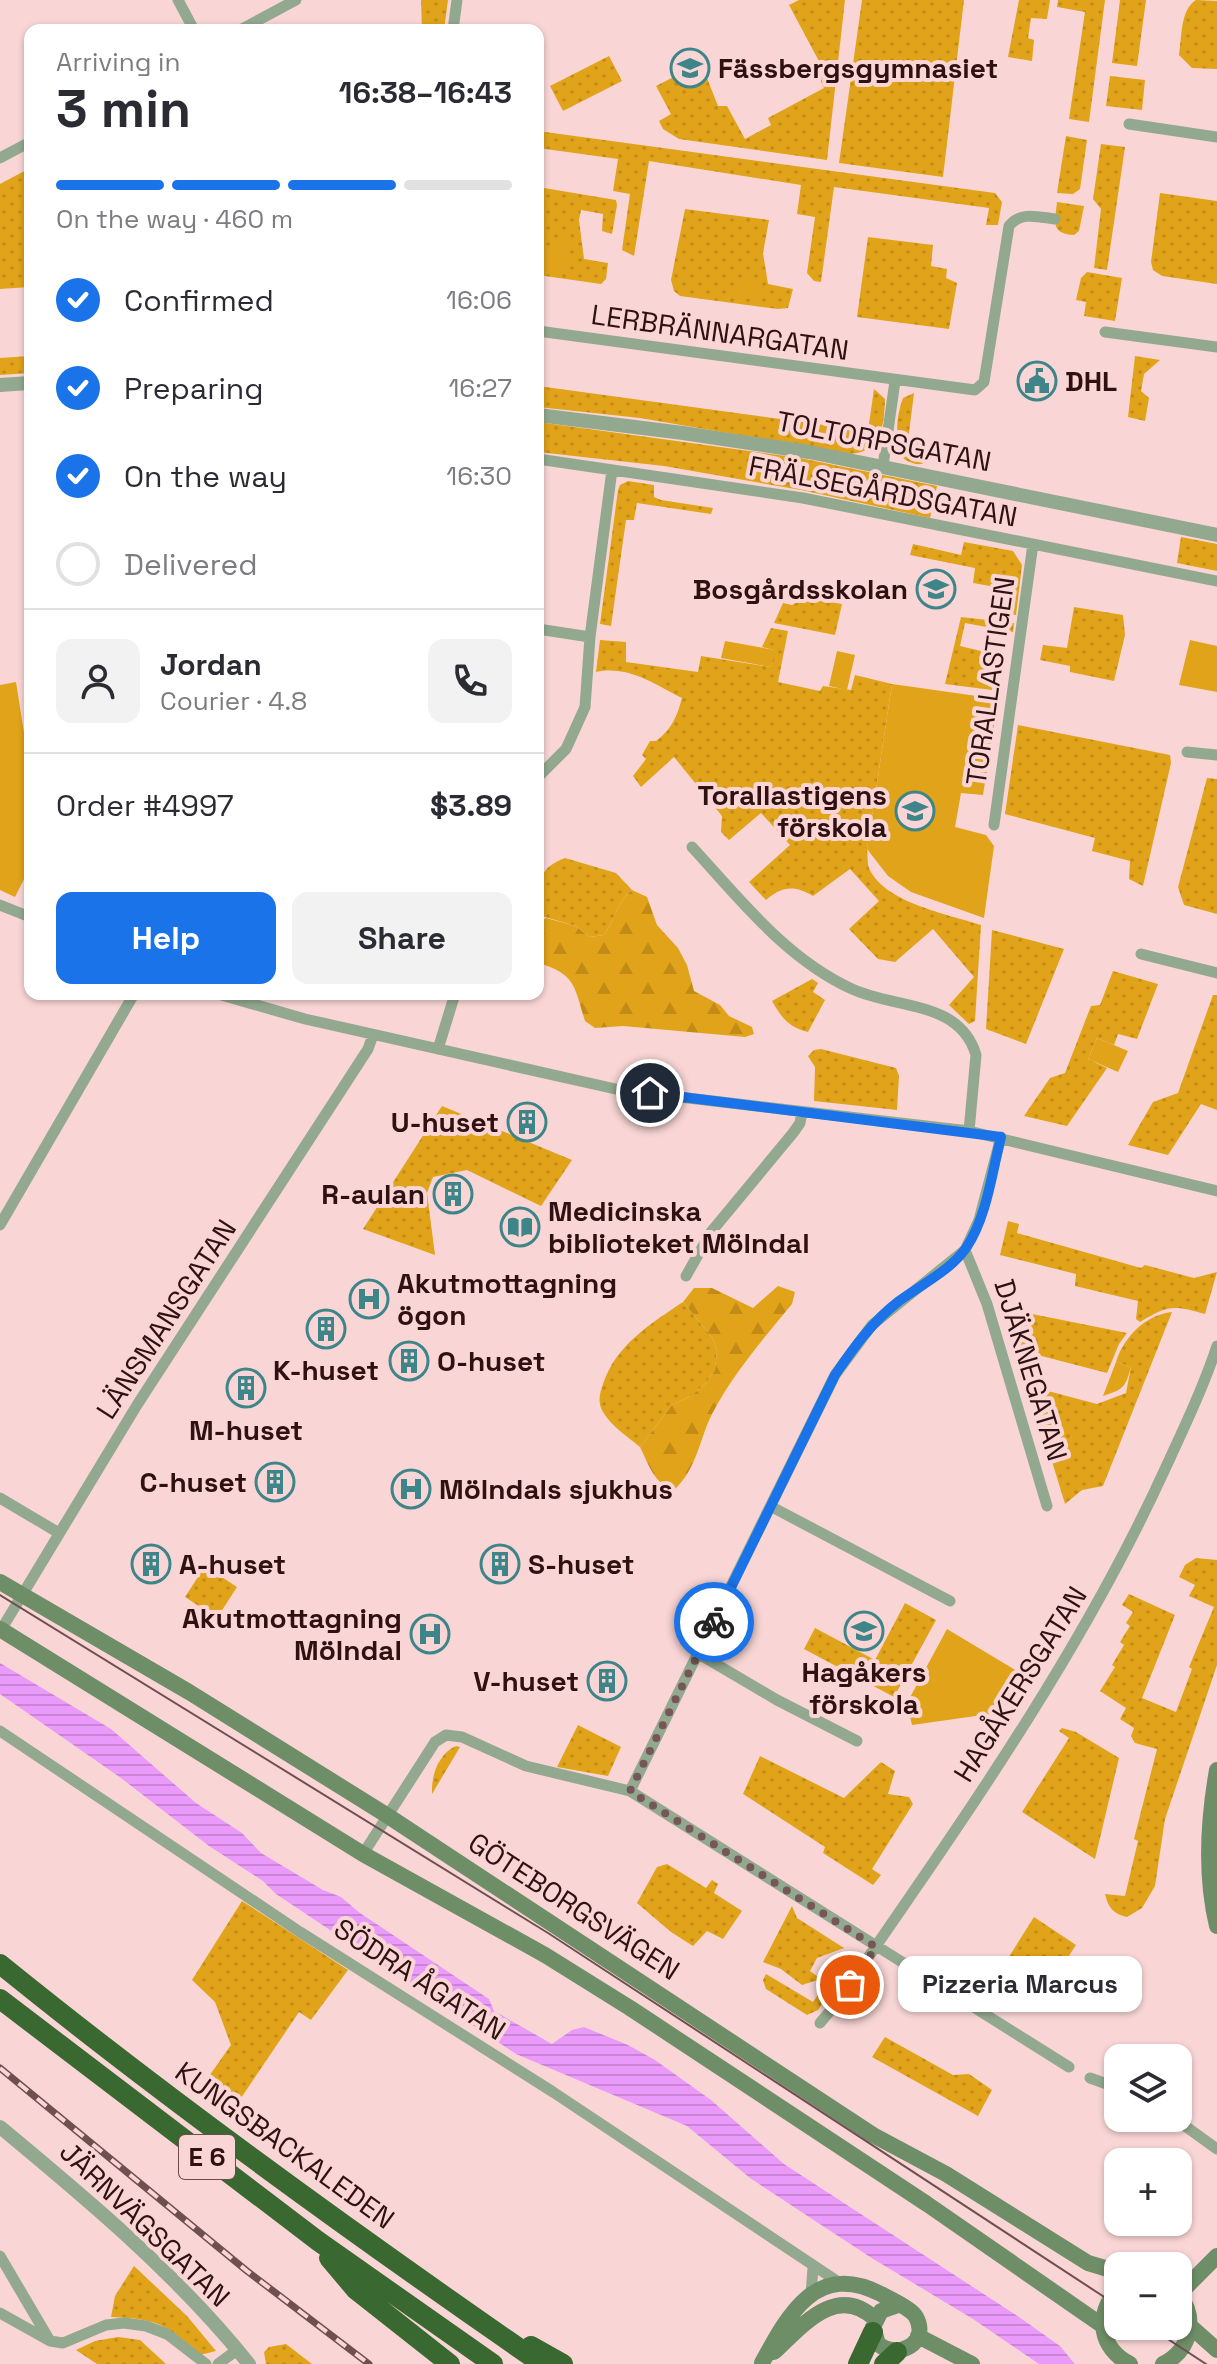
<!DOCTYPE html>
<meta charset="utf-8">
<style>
body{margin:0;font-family:"Space Grotesk",sans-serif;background:#f2f2f3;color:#2b2b33;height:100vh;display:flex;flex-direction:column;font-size:30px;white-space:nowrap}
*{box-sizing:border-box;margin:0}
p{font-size:26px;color:#7c7c81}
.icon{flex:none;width:44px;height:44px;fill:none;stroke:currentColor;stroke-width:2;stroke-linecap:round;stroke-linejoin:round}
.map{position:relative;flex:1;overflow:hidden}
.side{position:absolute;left:24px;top:24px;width:520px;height:976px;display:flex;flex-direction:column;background:#fff;border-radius:16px;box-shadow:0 2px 6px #0004}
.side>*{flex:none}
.buttons{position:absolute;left:1104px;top:2044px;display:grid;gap:16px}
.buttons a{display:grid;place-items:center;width:88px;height:88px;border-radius:16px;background:#fff;box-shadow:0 2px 6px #0004;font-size:40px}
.pin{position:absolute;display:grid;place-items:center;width:68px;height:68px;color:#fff;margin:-34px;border:4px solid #fff;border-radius:50%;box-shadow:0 2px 8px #0007}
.courier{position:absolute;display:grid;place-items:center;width:80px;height:80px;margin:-40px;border:6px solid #1a73e8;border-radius:50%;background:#fff;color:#222;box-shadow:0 2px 10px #0007}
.bubble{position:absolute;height:56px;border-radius:16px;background:#fff;box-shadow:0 2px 6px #0004;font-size:26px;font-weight:700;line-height:56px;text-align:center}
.headline em{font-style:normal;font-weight:700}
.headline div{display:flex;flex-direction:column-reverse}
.headline{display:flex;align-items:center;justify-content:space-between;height:136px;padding:0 32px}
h1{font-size:52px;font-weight:700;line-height:60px}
.bar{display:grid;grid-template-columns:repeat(4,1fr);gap:12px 8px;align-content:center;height:96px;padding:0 32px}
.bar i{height:10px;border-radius:6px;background:#e1e1e2}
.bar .on{background:#1a73e8}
.bar p{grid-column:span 4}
.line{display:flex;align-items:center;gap:20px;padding:0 32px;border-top:2px solid #e1e1e2}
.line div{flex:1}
.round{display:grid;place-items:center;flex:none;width:84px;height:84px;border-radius:16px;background:#f2f2f3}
ol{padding:0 32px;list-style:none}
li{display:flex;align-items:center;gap:24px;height:88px}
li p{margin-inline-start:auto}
li .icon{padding:8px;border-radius:50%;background:#1a73e8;color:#fff;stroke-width:4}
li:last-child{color:#7c7c81}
li i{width:44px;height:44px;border:4px solid #e1e1e2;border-radius:50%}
.button{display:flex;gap:16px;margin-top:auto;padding:16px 32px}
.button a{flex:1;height:92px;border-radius:16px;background:#1a73e8;color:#fff;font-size:32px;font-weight:700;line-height:92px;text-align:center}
.button a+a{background:#f2f2f3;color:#2b2b33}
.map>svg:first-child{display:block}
</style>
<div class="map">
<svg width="1217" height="2364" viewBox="0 0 1217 2364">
<defs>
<pattern id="grass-dots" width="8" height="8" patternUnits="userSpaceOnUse" patternTransform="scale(2)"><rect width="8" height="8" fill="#e1a319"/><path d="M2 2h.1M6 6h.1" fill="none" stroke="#c18b16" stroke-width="1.8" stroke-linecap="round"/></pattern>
<pattern id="forest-firs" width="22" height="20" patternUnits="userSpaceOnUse" patternTransform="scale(2)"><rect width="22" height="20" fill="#e1a319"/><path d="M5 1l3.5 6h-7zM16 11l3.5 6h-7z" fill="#c18b16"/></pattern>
<pattern id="water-rules" width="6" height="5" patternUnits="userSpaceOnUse" patternTransform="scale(2)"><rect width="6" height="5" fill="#ea9afb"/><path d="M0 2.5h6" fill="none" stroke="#c984d6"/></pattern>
</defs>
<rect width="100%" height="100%" fill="#f9d6d5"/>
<path fill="url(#grass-dots)" d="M421 0H448L444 30H422Z
M799 0H845L827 160 679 139 663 129 659 121 671 114 656 86 701 63 718 106H727L745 139 771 125 768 118 824 88 815 69 821 65 789 5Z
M862 0H964L943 177 839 163Z
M1019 0H1050L1047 19 1031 18 1028 38 1034 40 1032 61 1008 57Z
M1058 0H1105L1089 122 1069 119 1085 12 1057 7Z
M1120 0H1146L1137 66 1112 63Z
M1196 0 1217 1V69L1192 68 1179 55C1182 37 1180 10 1196 0Z
M609 56 622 81 563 111 550 86Z
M1110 76 1145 80 1142 110 1106 106Z
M538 131 995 193 1002 202 998 225H986L989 208 834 187 821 282 814 281 807 273 815 217 797 214 801 185 649 161 634 256 622 250 630 194 613 191 618 159 538 148Z
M1066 136 1087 140 1080 189 1073 194 1057 193Z
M1101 144 1125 147 1107 270 1094 268 1101 209 1093 199Z
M30 168V287L0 289V184Z
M538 187 616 200 617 205 612 234 602 231 603 214 581 210 579 220 584 259 608 263 606 279 601 284 538 275Z
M1160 193 1217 201V284L1162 276 1153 270 1151 262Z
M1057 202 1084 206 1079 231 1074 235C1050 233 1055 222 1057 202Z
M685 209 769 220 763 253 768 284 793 289 788 308 778 309 680 296 674 291 671 280Z
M868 237 933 245 931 266 947 269 946 278 957 283 949 329 857 317Z
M1087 272 1122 278 1115 321 1084 316 1086 302 1076 300 1081 278Z
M30 356V373L0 375V358Z
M1135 356 1160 360 1144 374 1141 391 1149 398 1145 421 1128 417Z
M538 386 868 431 874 389 885 399C884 426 882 452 850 454L640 418 538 407Z
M914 393 908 441 929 444 932 455C924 467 916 466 904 459 894 440 896 417 903 398Z
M538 422 800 458 937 486 930 518 801 490 664 466 538 452Z
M628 481 654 485V497L661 500 713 508 711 514 637 503 634 520H626L611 626 600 624 618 490 620 485Z
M1181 537 1217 544V571L1177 563Z
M964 542 1013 551 1022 565 1016 615 996 612 1001 588 973 583 975 568 910 555 913 544 961 555Z
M805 598 842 604 835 635 774 623 783 603 792 605Z
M1074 607 1123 615 1125 635 1114 681 1070 672V666L1040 660 1043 645 1067 648Z
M961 617 1014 623 1013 632 965 623 960 646 998 655 992 690 945 684Z
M771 628 788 631 778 682 820 691 823 686 851 690 855 675 892 684 867 849C868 855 867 863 869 868 884 903 948 914 981 925L975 1021 969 1024 949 1005 974 977 933 929 895 962 878 959 849 929 879 901 850 869 813 896C795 885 782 886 766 900L749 882 790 845 761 813 729 840 721 832 722 816 674 757 641 787 633 776 646 759 642 755 650 741H656C671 730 677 717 682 698 654 684 628 665 596 672L600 640 626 642V662L698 672 701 656 771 667 774 650 762 647Z
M1018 725 1170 755 1171 763 1143 886 1129 879 1130 861 1092 851 1095 838 1005 814Z
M1207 778 1217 779V914L1184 905 1178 887Z
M565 858 616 873 632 890C618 901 615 920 604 935L589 937 576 926 538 915C538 887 535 869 565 858Z
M992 930 1064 949 1026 1044 986 1029Z
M1113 971 1158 984 1137 1039 1118 1034 1114 1045 1097 1038 1088 1059 1107 1068 1067 1126 1024 1116 1050 1078 1065 1073 1091 1006 1100 1005Z
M812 979 818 983 813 992 825 1000 808 1032C788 1027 782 1018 772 1001Z
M1213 995H1217V1110L1201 1104 1168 1155 1128 1145 1153 1102 1178 1093Z
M821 1049 896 1068 899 1076 897 1110 814 1101 815 1067 808 1056 814 1050Z
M442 1106 572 1160 541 1206 467 1170 433 1177 427 1193 435 1255 363 1229Z
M1008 1221 1019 1224 1017 1233 1141 1268 1145 1265 1194 1278 1217 1272 1205 1314C1174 1305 1168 1305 1140 1322L1136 1319 1138 1301 1075 1286 1076 1274 1000 1255Z
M683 1302 712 1337 717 1351 715 1370 706 1383 691 1396 672 1405 640 1447C627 1436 608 1424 601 1408 598 1399 600 1393 603 1384 616 1345 650 1324 683 1302Z
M1007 1309 1127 1333 1119 1344 1107 1373 1030 1353 1021 1356Z
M1172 1312 1103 1486 1082 1490 1065 1504 1029 1386 1097 1404 1126 1393 1131 1367 1116 1362C1124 1337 1145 1315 1172 1312Z
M1196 1558 1217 1560V1665L1165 1819 1155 1886 1142 1908 1127 1917C1113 1914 1108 1907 1105 1894L1125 1896 1138 1841 1134 1839 1157 1749 1135 1743 1131 1736 1134 1728 1120 1719 1126 1708 1100 1691 1115 1667 1112 1665 1124 1645 1120 1642 1130 1626 1126 1623 1133 1612 1122 1605 1129 1594 1175 1615 1142 1698 1176 1712 1192 1669 1189 1667 1214 1607 1189 1596 1195 1585 1179 1577 1185 1565Z
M205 1566 237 1587 217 1618 185 1597Z
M905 1603 936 1620 894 1697 804 1649 815 1628 875 1660Z
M578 1725 621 1747 608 1776 557 1767Z
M1062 1728 1076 1732 1119 1758 1095 1859 1022 1812 1069 1738 1059 1731Z
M456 1746 460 1747 432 1794C431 1776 438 1754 456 1746Z
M760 1756 844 1798 881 1762 895 1771 888 1794 909 1797 913 1804 872 1869 881 1875 873 1885 823 1853 825 1847 743 1794Z
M667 1864 706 1888 712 1880 718 1884 714 1893 742 1911 723 1939 707 1931 693 1946 671 1932 637 1903 657 1867Z
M242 1901 348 1970 311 2020 299 2012 239 2101 207 2079 231 2045 215 2002 192 1980Z
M792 1906 797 1918 844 1948 817 1958 810 1971 821 1979 802 1985 781 1969 763 1962Z
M1034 1917 1076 1945 1041 1998 1000 1971Z
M850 1954 854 1957 818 2010 807 2015 766 1989 763 1980 766 1974 813 2002 844 1956Z
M885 2037 953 2075 969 2074 992 2090 978 2116 872 2057Z
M134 2266 187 2316 216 2351 200 2355C165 2324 159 2319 111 2317L115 2296Z
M118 2337 140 2340 166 2364H97L76 2350 95 2341Z
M286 2344 312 2364H266L264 2352 269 2347Z"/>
<path fill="url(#forest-firs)" d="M632 890 647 897 657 925 678 948 687 965 694 991 720 1005 729 1016 752 1027 754 1034 745 1037 623 1026 595 1028 585 1021C574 986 576 974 538 963V922L546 918 576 926 589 937 604 935C615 920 618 901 632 890Z
M778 1286 795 1292 792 1304C764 1338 733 1374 712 1414 699 1440 697 1469 674 1490 654 1484 649 1465 640 1447L672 1405 691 1396 706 1383 715 1370 717 1351 712 1337 683 1302 694 1288H712L753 1308Z"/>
<path fill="#e1a319" d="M572 236 567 273 539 269 557 243Z
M735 278 760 282 757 300 732 297Z
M1190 640 1217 646V692L1179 685Z
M725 641 775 650 771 667 721 658Z
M837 651 855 655 847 690 829 686Z
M16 682 30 771V867L15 897 0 890V685Z
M892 684 998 699 983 795 961 793 955 827 986 835 994 846 984 918 911 892 888 876 867 849Z
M1097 1038 1128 1051 1118 1072 1088 1059Z
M1116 1362 1131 1367C1125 1388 1124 1389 1103 1396Z
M947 1629 1017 1671 1023 1684 997 1713 912 1725 907 1703Z"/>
<path fill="url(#water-rules)" d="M0 1663 111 1729 196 1803 242 1833 261 1853 323 1890 341 1897 360 1913 489 1999 494 2011 552 2044 572 2030 584 2027 628 2045 655 2060 711 2100 784 2164 1019 2317 1060 2346 1075 2364H1039L973 2319 870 2257 750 2178 687 2126 516 2054 276 1894 263 1881 209 1846 121 1778 0 1694Z"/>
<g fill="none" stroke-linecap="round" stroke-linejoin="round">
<path stroke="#93a98f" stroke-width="11" d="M178 0 194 30
M240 30 296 0
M453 30 457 0
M1129 124 1217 137
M0 158 30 142
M538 331 975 390 984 382 1009 226C1021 211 1038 217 1055 219
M1105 332 1217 347
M538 459 803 498 1217 581
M883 466 895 381
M538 629 590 637
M1187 752 1217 755
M538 777 566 749 585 707 590 637 612 470
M994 825 1033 544
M692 847C740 899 786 959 852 989 895 1009 960 1000 976 1055L969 1131
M0 905 30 917
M1141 954 1217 973
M218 994 305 1019 620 1090 969 1131 1217 1191
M438 1049 455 994
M0 1225 134 994
M965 1250 987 1304 1047 1506
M686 1276 711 1232 793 1133 800 1123 802 1112
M0 1498 59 1533
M772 1507 950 1601
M1 1630 137 1405 368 1049 373 1035
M699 1654 777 1700 857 1741
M0 1731 300 1932 553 2092 840 2283
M630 1791 835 1375 872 1325 965 1250 979 1220 1001 1137
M363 1854 435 1742 446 1735 462 1737 526 1766 630 1791 1069 2067
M820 2023 836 2004C955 1831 1078 1660 1165 1469 1184 1428 1203 1388 1217 1346
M1090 2078 1118 2088
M1174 2118 1217 2149
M0 2256 50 2341
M811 2294 813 2268
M0 2313 50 2341 63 2343 106 2325 124 2323 146 2326 167 2334 206 2364
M218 2364 237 2350"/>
<path stroke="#93a98f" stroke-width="14" d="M0 385 30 383
M538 415 683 433 809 452 1217 535
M0 2127C88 2200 177 2274 249 2364"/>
<path stroke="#6e8e67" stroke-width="16" d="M0 1582 189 1692 388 1816 873 2135 946 2174 1088 2263 1118 2272
M0 1629 363 1854 545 1955 630 2008 927 2204 1103 2326
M1217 1770C1208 1821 1205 1876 1217 1926
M1118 2290C1094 2314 1100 2349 1130 2364
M1179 2294 1217 2256
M1190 2326 1217 2350
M918 2336 972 2364
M774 2352C803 2325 837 2283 875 2319
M762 2363C789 2313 817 2261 881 2294 890 2299 912 2309 916 2317 930 2343 898 2360 878 2344L873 2327 881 2311 898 2305
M1163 2364C1191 2350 1198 2318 1178 2293"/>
<path stroke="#3a6831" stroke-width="20" d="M0 1964C174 2105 358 2237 542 2364
M0 1999 318 2241 493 2364
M329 2258 356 2290 450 2364
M531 2346 563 2364
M858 2364 873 2332
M884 2364 897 2352"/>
<path stroke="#6f4f50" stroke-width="2" d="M0 1595 548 1933 1118 2306
M1148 2326 1206 2364"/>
<defs>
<path id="rail" d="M0 2068 247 2271 369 2364"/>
</defs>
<use href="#rail" stroke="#6f4f50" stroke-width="7"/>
<use href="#rail" stroke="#f9d6d5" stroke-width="4" stroke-dasharray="12" stroke-linecap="butt"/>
</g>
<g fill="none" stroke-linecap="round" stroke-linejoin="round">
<path stroke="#765656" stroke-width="8" stroke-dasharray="0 14.4" d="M714 1622 630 1791 876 1947 850 1985"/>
<path stroke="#1a73e8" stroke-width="10" d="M650 1093 1001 1137C992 1172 987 1217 966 1248 951 1270 921 1285 899 1301 872 1322 854 1347 835 1375L714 1622"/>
</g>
<defs>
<symbol id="school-ring" viewBox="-11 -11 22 22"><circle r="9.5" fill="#f9d6d5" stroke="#3d8589" stroke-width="1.5"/><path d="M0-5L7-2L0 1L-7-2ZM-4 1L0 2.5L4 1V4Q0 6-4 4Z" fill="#3d8589"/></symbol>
<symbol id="civic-ring" viewBox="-11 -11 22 22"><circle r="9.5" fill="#f9d6d5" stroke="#3d8589" stroke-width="1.5"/><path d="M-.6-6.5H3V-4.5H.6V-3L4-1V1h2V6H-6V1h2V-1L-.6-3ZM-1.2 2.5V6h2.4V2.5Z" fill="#3d8589"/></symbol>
<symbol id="building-ring" viewBox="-11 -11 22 22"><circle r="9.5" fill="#f9d6d5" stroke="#3d8589" stroke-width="1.5"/><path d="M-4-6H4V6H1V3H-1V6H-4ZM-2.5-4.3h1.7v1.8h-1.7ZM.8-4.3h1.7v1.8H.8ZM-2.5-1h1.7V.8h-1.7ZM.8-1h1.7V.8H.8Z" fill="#3d8589"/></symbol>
<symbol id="library-ring" viewBox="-11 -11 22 22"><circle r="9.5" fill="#f9d6d5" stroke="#3d8589" stroke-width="1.5"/><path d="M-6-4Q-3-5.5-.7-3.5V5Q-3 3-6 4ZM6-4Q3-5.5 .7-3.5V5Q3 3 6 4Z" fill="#3d8589"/></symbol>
<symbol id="hospital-ring" viewBox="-11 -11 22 22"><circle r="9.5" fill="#f9d6d5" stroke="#3d8589" stroke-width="1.5"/><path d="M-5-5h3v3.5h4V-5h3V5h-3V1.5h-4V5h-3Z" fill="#3d8589"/></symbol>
</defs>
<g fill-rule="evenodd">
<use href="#school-ring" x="668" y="46" width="44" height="44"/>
<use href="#civic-ring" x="1015" y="359" width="44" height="44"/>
<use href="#school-ring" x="914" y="567" width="44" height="44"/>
<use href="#school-ring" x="893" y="789" width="44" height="44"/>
<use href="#building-ring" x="505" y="1100" width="44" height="44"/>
<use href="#building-ring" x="431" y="1172" width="44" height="44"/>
<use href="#library-ring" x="498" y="1205" width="44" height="44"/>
<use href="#hospital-ring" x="347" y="1277" width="44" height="44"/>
<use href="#building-ring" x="304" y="1307" width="44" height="44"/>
<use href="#building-ring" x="387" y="1339" width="44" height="44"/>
<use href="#building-ring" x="224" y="1366" width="44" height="44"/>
<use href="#building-ring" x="253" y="1460" width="44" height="44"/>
<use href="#hospital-ring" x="389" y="1467" width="44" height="44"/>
<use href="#building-ring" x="129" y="1542" width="44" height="44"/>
<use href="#building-ring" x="478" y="1542" width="44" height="44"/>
<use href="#school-ring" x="842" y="1609" width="44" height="44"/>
<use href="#hospital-ring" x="408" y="1612" width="44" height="44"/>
<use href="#building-ring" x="585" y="1659" width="44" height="44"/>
</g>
<g text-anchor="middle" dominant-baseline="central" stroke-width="8" stroke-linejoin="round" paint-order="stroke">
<rect fill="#f9d6d5" stroke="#6c4c4c" stroke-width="2" x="179" y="2135" width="56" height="44" rx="6"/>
<g font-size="26" font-weight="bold" fill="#2f1112">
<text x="207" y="2157">E 6</text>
</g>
<g font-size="28" font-weight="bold" fill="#2f1112" stroke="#f9d6d5" text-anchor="start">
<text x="718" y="68">Fässbergsgymnasiet</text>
<text x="1065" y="381">DHL</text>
<text x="908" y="589" text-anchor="end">Bosgårdsskolan</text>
<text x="887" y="795" text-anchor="end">Torallastigens<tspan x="887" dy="32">förskola</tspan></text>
<text x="499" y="1122" text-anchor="end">U-huset</text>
<text x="425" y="1194" text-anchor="end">R-aulan</text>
<text x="548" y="1211">Medicinska<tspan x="548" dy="32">biblioteket Mölndal</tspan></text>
<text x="397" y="1283">Akutmottagning<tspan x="397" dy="32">ögon</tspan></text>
<text x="437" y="1361">O-huset</text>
<text x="326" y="1370" text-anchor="middle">K-huset</text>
<text x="246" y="1430" text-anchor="middle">M-huset</text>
<text x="247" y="1482" text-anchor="end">C-huset</text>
<text x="439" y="1489">Mölndals sjukhus</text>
<text x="179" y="1564">A-huset</text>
<text x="528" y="1564">S-huset</text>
<text x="402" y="1618" text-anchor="end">Akutmottagning<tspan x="402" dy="32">Mölndal</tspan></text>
<text x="864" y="1672" text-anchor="middle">Hagåkers<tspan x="864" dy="32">förskola</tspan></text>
<text x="579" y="1681" text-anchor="end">V-huset</text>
</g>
<g font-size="28" fill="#2f1112" stroke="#f9d6d5">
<text transform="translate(720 332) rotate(8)">LERBRÄNNARGATAN</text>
<text transform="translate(884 441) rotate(11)">TOLTORPSGATAN</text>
<text transform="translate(883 491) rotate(11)">FRÄLSEGÅRDSGATAN</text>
<text transform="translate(990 681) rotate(-82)">TORALLASTIGEN</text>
<text transform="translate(166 1319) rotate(-57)">LÄNSMANSGATAN</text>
<text transform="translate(1031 1370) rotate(73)">DJÄKNEGATAN</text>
<text transform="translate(1020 1684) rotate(-58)">HAGÅKERSGATAN</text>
<text transform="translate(574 1906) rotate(33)">GÖTEBORGSVÄGEN</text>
<text transform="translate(420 1979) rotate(33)">SÖDRA ÅGATAN</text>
<text transform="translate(285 2145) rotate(36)">KUNGSBACKALEDEN</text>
<text transform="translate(145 2224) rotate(44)">JÄRNVÄGSGATAN</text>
</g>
</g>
</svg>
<div class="buttons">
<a><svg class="icon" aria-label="layers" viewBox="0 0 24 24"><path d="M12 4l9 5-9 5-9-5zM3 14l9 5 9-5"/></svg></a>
<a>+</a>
<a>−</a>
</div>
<div class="pin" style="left:850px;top:1985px;background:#ea580c"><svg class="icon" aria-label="bag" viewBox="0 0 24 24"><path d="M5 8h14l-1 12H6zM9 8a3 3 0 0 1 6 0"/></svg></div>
<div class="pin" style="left:650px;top:1093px;background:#1f2937"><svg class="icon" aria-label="home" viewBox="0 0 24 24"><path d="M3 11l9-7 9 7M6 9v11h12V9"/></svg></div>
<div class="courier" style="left:714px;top:1622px"><svg class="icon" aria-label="bike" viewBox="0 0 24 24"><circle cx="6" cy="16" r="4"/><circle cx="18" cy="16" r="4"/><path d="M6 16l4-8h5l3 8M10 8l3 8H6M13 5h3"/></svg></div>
<div class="bubble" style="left:898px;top:1956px;width:244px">Pizzeria Marcus</div>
<section class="side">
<div class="headline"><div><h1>3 min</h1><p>Arriving in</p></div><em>16:38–16:43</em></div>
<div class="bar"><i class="on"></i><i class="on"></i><i class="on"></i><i></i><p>On the way · 460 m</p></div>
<ol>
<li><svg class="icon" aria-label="check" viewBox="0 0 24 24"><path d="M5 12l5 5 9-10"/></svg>Confirmed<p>16:06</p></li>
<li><svg class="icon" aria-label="check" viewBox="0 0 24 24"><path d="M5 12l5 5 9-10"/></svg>Preparing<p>16:27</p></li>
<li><svg class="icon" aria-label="check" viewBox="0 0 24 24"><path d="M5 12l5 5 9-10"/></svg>On the way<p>16:30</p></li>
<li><i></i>Delivered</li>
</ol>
<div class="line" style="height:144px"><a class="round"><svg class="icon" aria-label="person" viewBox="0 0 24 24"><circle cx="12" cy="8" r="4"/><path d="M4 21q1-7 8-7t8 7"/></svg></a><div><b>Jordan</b><p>Courier · 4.8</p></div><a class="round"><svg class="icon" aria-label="phone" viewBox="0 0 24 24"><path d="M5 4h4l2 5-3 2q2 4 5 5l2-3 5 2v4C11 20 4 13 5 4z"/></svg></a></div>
<div class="line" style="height:104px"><div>Order #4997</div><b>$3.89</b></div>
<div class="button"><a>Help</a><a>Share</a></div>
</section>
</div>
